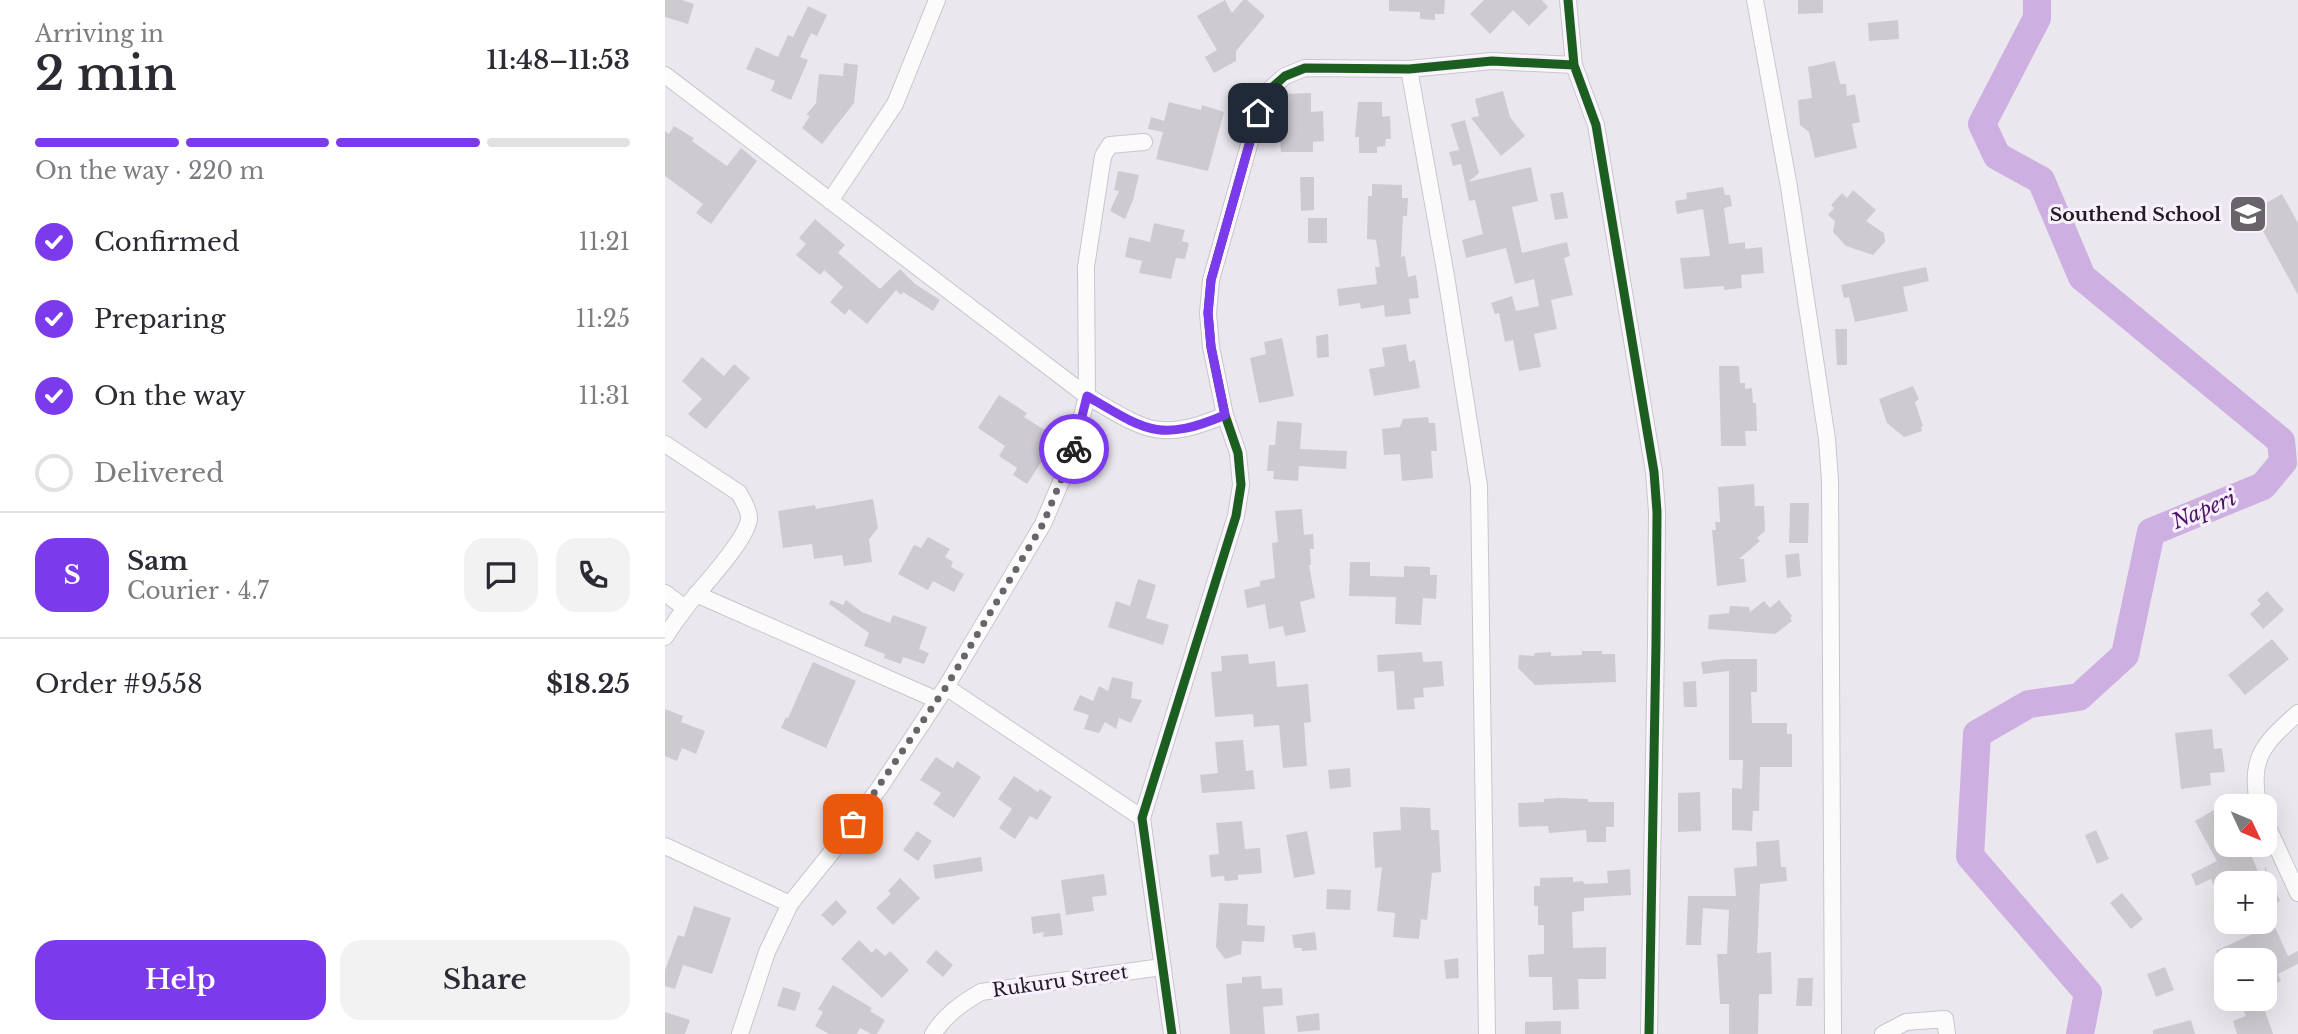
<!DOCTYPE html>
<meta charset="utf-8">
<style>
body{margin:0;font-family:"Libre Baskerville",serif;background:#f2f2f3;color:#2b2b33;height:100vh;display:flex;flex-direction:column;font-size:26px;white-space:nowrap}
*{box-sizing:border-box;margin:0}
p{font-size:23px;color:#7c7c81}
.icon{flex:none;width:38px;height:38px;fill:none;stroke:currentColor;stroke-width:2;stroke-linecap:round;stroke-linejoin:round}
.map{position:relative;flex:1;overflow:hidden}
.details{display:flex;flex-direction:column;background:#fff;width:665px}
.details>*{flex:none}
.needle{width:46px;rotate:134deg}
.fabs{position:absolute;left:1549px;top:794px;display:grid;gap:14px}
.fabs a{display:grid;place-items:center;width:63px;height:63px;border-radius:14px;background:#fff;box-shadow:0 7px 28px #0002;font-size:35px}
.pin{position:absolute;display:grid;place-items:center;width:60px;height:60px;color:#fff;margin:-30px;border-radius:14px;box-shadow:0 4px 10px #0006}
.courier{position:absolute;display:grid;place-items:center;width:70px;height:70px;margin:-35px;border:5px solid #7c3aed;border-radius:50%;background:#fff;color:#222;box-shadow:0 2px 9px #0007}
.head em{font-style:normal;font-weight:600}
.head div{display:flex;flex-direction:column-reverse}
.head{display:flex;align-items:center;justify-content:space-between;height:119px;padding:0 35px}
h1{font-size:46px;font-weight:600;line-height:52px}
.bar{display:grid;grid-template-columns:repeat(4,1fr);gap:10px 7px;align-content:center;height:84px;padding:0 35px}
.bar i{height:9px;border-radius:5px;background:#e1e1e2}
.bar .on{background:#7c3aed}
.bar p{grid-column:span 4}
.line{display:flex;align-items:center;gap:18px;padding:0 35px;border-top:2px solid #e1e1e2}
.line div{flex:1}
.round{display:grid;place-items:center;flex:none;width:74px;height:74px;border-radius:21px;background:#f2f2f3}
ol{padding:0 35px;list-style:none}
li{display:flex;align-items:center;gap:21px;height:77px}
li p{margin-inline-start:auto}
li .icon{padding:7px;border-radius:50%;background:#7c3aed;color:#fff;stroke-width:4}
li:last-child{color:#7c7c81}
li i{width:38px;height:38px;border:4px solid #e1e1e2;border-radius:50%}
.cta{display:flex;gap:14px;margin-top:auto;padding:14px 35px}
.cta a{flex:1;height:80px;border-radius:21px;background:#7c3aed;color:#fff;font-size:28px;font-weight:600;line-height:80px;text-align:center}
.cta a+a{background:#f2f2f3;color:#2b2b33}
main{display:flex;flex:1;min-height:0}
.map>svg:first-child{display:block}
</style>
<main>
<section class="details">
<div class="head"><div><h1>2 min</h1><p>Arriving in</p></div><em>11:48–11:53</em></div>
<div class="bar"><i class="on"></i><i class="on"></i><i class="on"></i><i></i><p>On the way · 220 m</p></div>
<ol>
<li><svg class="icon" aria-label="check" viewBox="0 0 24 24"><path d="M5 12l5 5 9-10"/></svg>Confirmed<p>11:21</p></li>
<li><svg class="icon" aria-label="check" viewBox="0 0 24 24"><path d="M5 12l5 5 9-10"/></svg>Preparing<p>11:25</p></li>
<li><svg class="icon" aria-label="check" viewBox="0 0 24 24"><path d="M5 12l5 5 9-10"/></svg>On the way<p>11:31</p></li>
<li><i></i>Delivered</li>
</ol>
<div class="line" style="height:126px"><b class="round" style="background:#7c3aed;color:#fff">S</b><div><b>Sam</b><p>Courier · 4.7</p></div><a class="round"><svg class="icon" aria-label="chat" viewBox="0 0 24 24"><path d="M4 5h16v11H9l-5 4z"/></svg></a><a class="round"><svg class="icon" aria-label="phone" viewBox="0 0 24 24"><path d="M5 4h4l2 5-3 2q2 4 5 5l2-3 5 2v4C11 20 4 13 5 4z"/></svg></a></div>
<div class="line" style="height:91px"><div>Order #9558</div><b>$18.25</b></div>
<div class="cta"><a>Help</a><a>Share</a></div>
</section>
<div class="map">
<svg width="1633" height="1034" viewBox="0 0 1633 1034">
<rect width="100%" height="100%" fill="#ebe7ee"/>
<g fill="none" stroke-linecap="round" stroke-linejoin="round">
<path stroke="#ceafe1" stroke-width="28" d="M1372 0V18L1317 124 1332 156 1376 180 1417 277 1616 441 1618 462 1598 486 1486 532 1460 655 1414 697 1364 704 1312 734 1305 856 1423 993 1415 1034"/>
</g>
<path fill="#cecbd0" d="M0 0H17L29 4 23 24 0 17Z
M560 0 567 13 578 0H582L600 16 571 51V61L549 73 540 57 552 50 532 16Z
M724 0H780L779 14H770V20L755 19V12L724 11Z
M819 0H877L883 7 864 26 848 10 825 34 805 14Z
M1133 0H1158V13L1133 14Z
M143 6 162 15 152 36 146 33 135 57 143 60 126 100 106 91 110 81 81 69 91 47 113 57 123 35 128 37Z
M1233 20 1234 39 1204 41 1203 23Z
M1170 61 1175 84H1181L1182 96 1190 94 1195 122 1187 124 1192 148 1150 158 1144 132 1135 125 1133 100 1147 98 1143 67Z
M179 63 193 65 189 103 157 144 137 128 145 116 141 115 151 103 154 74 178 76Z
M838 91 845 117 860 136 836 156 806 118 814 116 810 99Z
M646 93V112L658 111 659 141 648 142V152H616L614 128H620L619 94Z
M504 102 536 110 537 105 559 112 543 171 491 159 498 132 483 129 486 117 499 121Z
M693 102H717V117L725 116 726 139H721L720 146 712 147V153H694V137H690Z
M800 120 814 173 803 182 866 167 873 201 847 207 857 253 902 242 905 256 899 258 908 295 886 300 892 329 869 334 876 367 854 371 848 340 840 342 834 313 830 314 826 303 847 296 851 311 874 306 869 279 850 284 841 248 801 258 797 240 818 234 810 200 804 201 796 164 788 166 784 152 794 150 786 124Z
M9 126 29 138 27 141 62 166 76 148 92 161 46 224 31 213 38 204 0 176V131L4 134Z
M453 171 474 175 468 200 460 219 445 211 454 191 449 190Z
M635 177H649V210L636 211Z
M707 184 737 185V198H743L742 216H738L736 257 740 256 743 277 751 275 754 298 744 299 746 314 720 317 719 305 696 309 695 303 674 306 672 289 712 284 710 267H715L711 240 702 239 703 196H707Z
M1058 187 1060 195H1065L1067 206 1059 208 1064 244 1080 242V249L1097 247 1099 273 1076 275 1077 288 1059 290V286L1019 289 1015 258 1045 256 1038 209 1012 214 1010 201 1022 199 1021 193Z
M1188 190 1211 210 1201 221 1219 233 1220 242 1208 255 1181 246 1168 232 1170 221 1163 215 1169 208 1166 205 1177 193 1182 198Z
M898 192 903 218 890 220 885 194Z
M1617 194 1633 223V295L1587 211Z
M643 218H662V243H643Z
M150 219 180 245 173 253 215 289 235 269 250 284 275 300 268 311 238 292 236 295 231 290 202 324 184 309 180 315 165 302 178 287 159 270 155 275 131 255 141 244 134 238Z
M489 223 520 230 517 241 524 243 520 259 511 258 506 279 474 273 477 261 460 257 464 237 485 242Z
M1261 267 1264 281 1238 287 1243 311 1190 322 1184 297 1179 298 1176 285Z
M1170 329H1182V365H1172Z
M663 334 664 357 652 358 651 336Z
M617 338 629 396 594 403 585 358 601 354 599 342Z
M741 344 744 362 750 360 755 388 709 396 704 369 720 366 717 348Z
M37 357 59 376 69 364 85 378 41 429 23 414 37 399 17 381Z
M1054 366H1074L1075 383H1080V389L1087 388 1088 403H1091L1092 431H1080L1081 446H1056Z
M1248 386 1254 399 1250 402 1258 426H1256L1257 431 1239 437 1222 423 1214 399Z
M334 395 362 413 359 417 392 438 362 484 348 475 352 468 334 456 340 446 313 428Z
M763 417 764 423H770L772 451H766L768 478 737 481 735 454 719 455 717 429 735 427 738 419Z
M612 421 637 423 635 449 682 451 681 469 634 466 633 481 608 479 609 471H602L604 445H610Z
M1089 484 1090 506H1099L1100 531 1092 538 1095 541 1074 559H1079L1081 582 1052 586 1047 530H1051L1050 522H1055L1053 487Z
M208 499 213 528 204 539 207 562 179 566 177 555 149 559 147 544 118 548 113 511 150 505 151 509Z
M1125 503H1144L1143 543H1124Z
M637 509 639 535 648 534 649 549H645L646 565H644L650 598 635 602 641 632 620 636 618 626 604 629 600 604 582 608 579 590 595 586V581L610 578 607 543 613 542 610 511Z
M263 537 285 549 280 557 288 562 286 567 299 574 289 592 268 581 263 590 233 574 249 545 256 548Z
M1134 553 1136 576 1122 578 1120 555Z
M685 562H705V576L739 577V566L765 567V575H772L771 599 758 598 756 625 730 624 731 597 684 596Z
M473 579 491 585 481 618 504 625 498 645 443 627 451 601 465 606Z
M1602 591 1619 610 1598 629 1585 614 1596 604 1592 600Z
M166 600 178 605 181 600 197 612 225 623 228 615 262 627 254 649 264 653 259 664 238 657 236 664 219 658 220 654 199 646 204 633 164 604Z
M1114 600 1127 616 1125 618 1127 621 1110 634 1043 629 1044 615 1064 613 1065 606 1084 607 1085 612 1099 601 1105 608Z
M1607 639 1624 659 1580 695 1563 675Z
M917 651H937V654H950L951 682 870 685 853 668 854 655 869 656 870 653 886 652V656L917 655Z
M757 652 758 662 777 661 779 686 758 688 759 697 749 698 750 709 732 710 729 671 713 672 712 655Z
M583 654 584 664 610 661 612 687 643 684 646 722 639 723 642 766 618 768 614 725 589 727 588 714 550 717 546 672 557 671 556 656Z
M1059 659H1092V692H1086L1087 723H1122V734H1127V767H1095L1094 811H1088L1087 831 1067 830V788L1077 789 1078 760H1064V671L1038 674 1036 662Z
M148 662 191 681 161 748 116 728 121 717 123 718Z
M447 677 468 682 466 698 477 700 466 723 454 718 451 729 440 722 434 733 419 729 424 715 408 710 415 695 428 701 434 686 443 691Z
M1031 681 1032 707H1019L1018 682Z
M0 709 18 716 16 722 40 731 31 754 17 748 12 761 0 756Z
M1547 729 1549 749 1557 748 1560 772 1545 773 1546 785 1516 789 1510 733Z
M578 740 581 771 588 770 590 789 537 793 535 775 553 773 550 742Z
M271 757 288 768 292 761 316 777 289 818 268 804 276 793 255 780Z
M685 768 686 787 665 789 663 770Z
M349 776 373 792 375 789 387 797 372 820 365 816 350 839 334 828 347 809 333 799Z
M1035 792 1036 831 1013 832V793Z
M894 798 923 799V802H949V827H941V842H922L921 830 884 833 883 826 854 827 853 803 879 802V799Z
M735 807 765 808 766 830H774L776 872 767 873 762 920 756 919 754 939 728 937 730 913 712 911 717 867 710 868 708 832 736 830Z
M1549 810 1561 832V845H1582L1598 884H1561V913L1546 879 1531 886 1526 874 1552 861 1530 821Z
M577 821 580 849 595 848 597 873 573 875V880L560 881 559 876 546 877 544 855 554 854 551 823Z
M1431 830 1444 859 1432 864 1420 835Z
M252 831 267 841 253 861 238 850Z
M642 831 650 874 629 878 621 835Z
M1114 840 1116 867H1121L1122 881 1095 884 1092 953 1106 952 1107 994H1094L1093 1034H1064V1004H1055L1052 954H1062L1064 910 1038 908 1036 945H1021L1023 896H1071L1069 868 1092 866 1091 842Z
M316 857 318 871 270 879 268 865Z
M1600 866 1615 901 1601 907 1623 956 1633 951V964L1613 974 1616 981 1600 989V961H1555L1551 951 1600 928Z
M965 869 966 895 919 898V911L907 912 908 948 941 947V979H913L914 1009 888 1010 887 977H864L863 955 879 954V925H873V906H869V886H875V878L908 877V882L918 881 919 884 943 883 942 871Z
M439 874 442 895 427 897 429 911 401 915 396 880Z
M235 878 255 898 228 925 211 908 226 894 223 891Z
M662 889 686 890 685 910 661 909Z
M1457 893 1478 919 1466 929 1445 903Z
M171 900 182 912 168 926 156 915Z
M554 903 583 904 582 925 600 926 599 942 577 941 576 954 560 959 551 947Z
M29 906 66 918 47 974 18 965 10 989 0 986V970L13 935 19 937Z
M395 913 398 935 378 937 379 932 368 934 366 917Z
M650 932 652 950 637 951V948H629L627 935Z
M194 940 207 953 211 948 220 956 225 951 244 970 217 998 176 959Z
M271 950 288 965 278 977 261 962Z
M793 958 794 978 781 979 779 960Z
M1500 967 1509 990 1491 997 1482 974Z
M596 976 597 989 617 988 618 1005 598 1007 600 1034H565L561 984 577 983V977Z
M1133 978H1148L1147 1006H1131Z
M168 985 207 1008 205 1011 220 1020 212 1034H206L195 1028 192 1034H164L150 1026 158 1012 153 1009Z
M118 987 136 993 130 1011 112 1006Z
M1573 999H1596L1608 1034H1572L1568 1021 1581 1016Z
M0 1012 25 1020 20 1034H0Z
M654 1013 655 1030 633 1032 631 1016Z
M1526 1020 1530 1034H1488V1030Z
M896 1021V1034H860V1022Z"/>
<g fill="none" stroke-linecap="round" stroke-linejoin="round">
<defs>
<path id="street" d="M903 0 909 65 931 125 989 472 992 512 991 644 984 1034
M1090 0 1124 187 1162 439 1165 481 1168 1034
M744 69 781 276 814 486 822 1034
M0 75 422 396C480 430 494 443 560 415
M165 201 230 104 272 0
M0 444 74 493C78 501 84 509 84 518 83 539 36 588 22 606 14 616 7 626 0 637
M0 593 20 608
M31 594 272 700
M281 687 477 818
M1594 807C1583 759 1598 744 1633 713
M1600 821 1633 893
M0 846 125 904
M75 1034 102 952 125 904 174 843 215 787 281 687 378 524 407 456 422 396 421 267 438 156 445 145 479 142
M268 1034C280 1015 297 1003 316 992L497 967
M507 1034 477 818 571 516 576 485 573 453 560 415 546 347 543 313 546 280 593 113 603 91 620 76 640 68 744 69 827 61 909 65
M1218 1034 1241 1022 1280 1019 1282 1034"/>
</defs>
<use href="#street" stroke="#c9c5cb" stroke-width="18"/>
<use href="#street" stroke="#fcfbfc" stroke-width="16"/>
<defs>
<path id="cycleway" d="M903 0 909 65 931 125 989 472 992 512 991 644 984 1034
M507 1034 477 818 571 516 576 485 573 453 560 415 546 347 543 313 546 280 593 113 603 91 620 76 640 68 744 69 827 61 909 65"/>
</defs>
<use href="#cycleway" stroke="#f9f1ff" stroke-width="13"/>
<use href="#cycleway" stroke="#1b5e20" stroke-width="9"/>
</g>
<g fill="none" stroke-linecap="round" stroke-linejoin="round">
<path stroke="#68646a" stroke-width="7" stroke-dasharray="0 12.6" d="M188 824 281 687 378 524 409 449"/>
<path stroke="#7c3aed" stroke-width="9" d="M409 449 422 396C480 430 494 443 560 415L546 347 543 313 546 280 593 113"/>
</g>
<defs>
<symbol id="school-square" viewBox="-11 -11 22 22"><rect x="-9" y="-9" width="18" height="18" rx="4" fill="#68646a" stroke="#f9f1ff"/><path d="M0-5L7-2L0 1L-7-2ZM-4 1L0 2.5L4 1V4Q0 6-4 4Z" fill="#fff"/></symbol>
</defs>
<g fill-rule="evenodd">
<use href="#school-square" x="1561" y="192" width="44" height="44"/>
</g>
<g text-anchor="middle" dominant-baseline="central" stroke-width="6" stroke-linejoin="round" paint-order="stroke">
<g font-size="19" font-weight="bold" fill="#211e23" stroke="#f9f1ff" text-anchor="end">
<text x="1556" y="214">Southend School</text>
</g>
<g font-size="19" fill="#211e23" stroke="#f9f1ff">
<text transform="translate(395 981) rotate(-8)">Rukuru Street</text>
</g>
<g font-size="21" font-style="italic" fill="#4c1465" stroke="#f9f1ff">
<text transform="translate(1539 510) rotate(-23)">Naperi</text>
</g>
</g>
</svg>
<div class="fabs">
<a><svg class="needle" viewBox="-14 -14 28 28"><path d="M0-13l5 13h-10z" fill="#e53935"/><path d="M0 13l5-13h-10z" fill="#7c7c81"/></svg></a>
<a>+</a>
<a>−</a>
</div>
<div class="pin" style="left:188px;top:824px;background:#ea580c"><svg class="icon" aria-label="bag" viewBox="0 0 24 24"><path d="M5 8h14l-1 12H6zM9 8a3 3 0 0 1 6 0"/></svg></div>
<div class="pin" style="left:593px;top:113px;background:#1f2937"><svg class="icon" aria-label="home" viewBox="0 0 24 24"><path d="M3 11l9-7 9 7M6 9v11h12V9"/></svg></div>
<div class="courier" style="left:409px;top:449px"><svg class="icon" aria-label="bike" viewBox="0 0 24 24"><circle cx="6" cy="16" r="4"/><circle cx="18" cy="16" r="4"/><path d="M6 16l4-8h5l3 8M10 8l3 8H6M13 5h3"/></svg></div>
</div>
</main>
